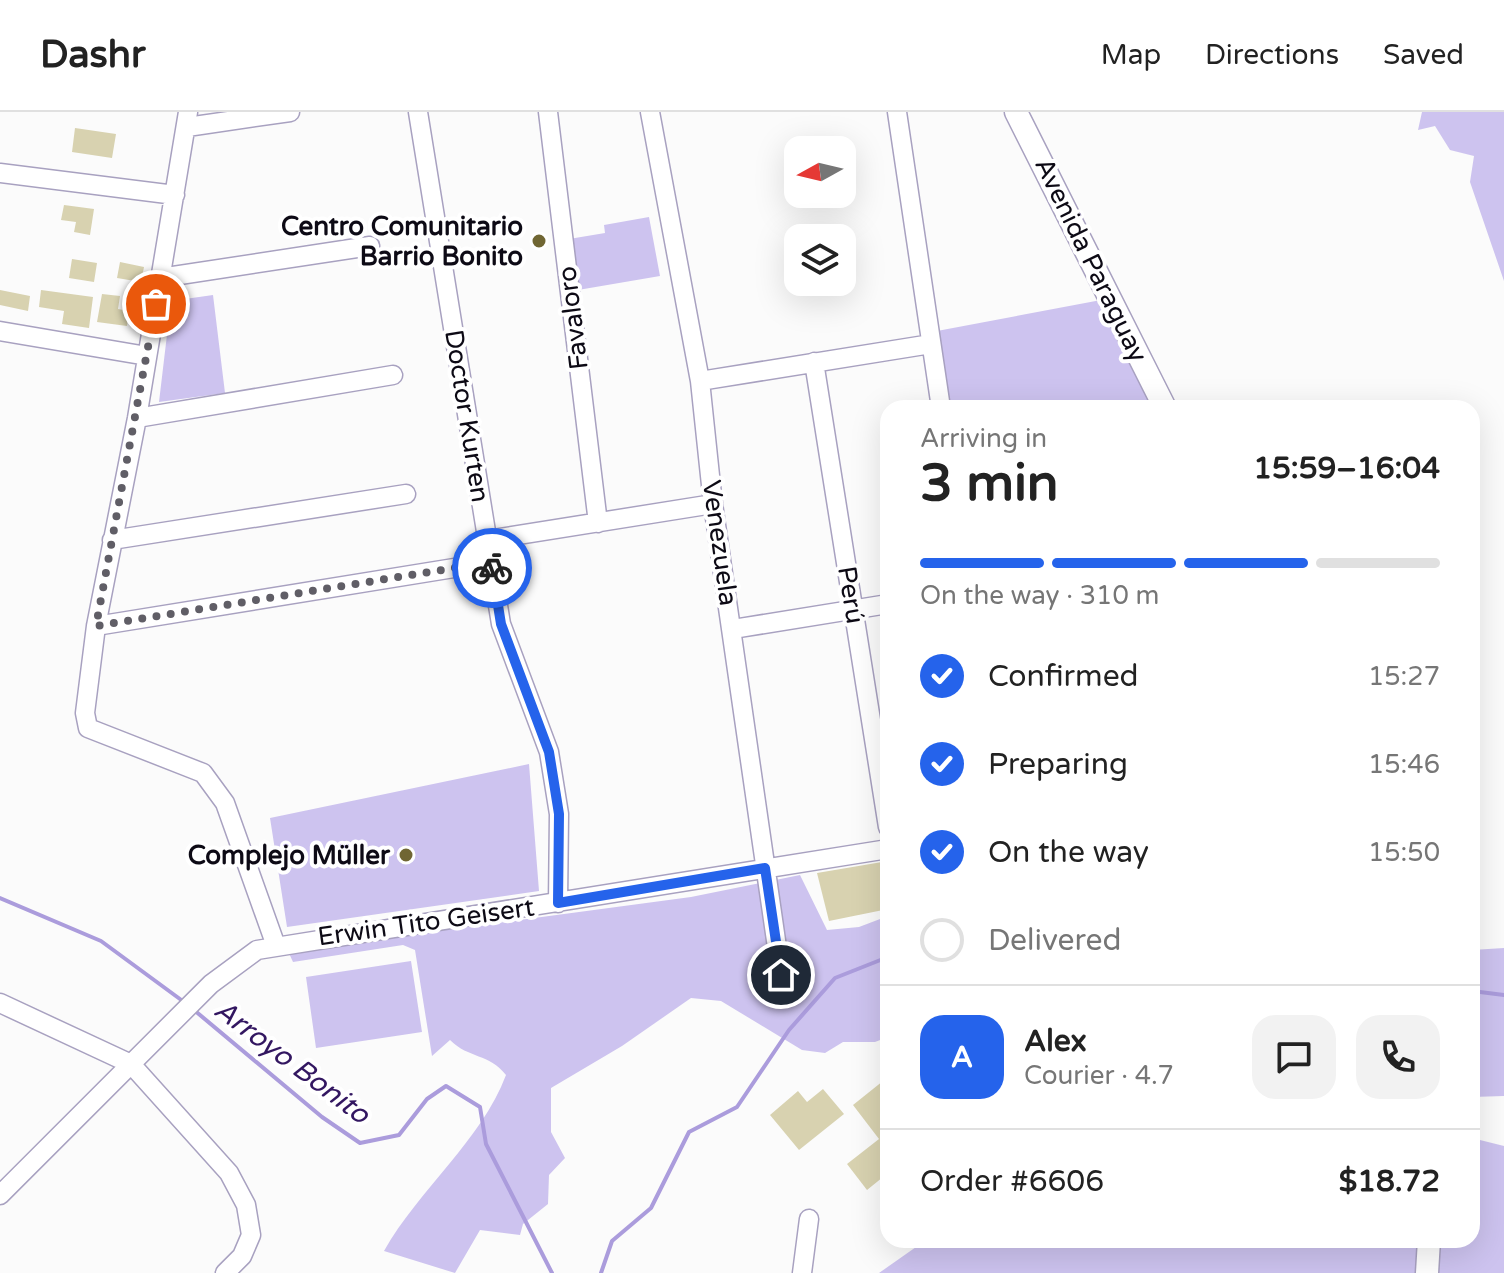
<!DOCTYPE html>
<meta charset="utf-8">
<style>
body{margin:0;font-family:"Varela Round",sans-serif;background:#f2f2f2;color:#222;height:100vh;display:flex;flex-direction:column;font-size:30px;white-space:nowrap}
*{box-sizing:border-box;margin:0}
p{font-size:26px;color:#767676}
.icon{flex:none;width:44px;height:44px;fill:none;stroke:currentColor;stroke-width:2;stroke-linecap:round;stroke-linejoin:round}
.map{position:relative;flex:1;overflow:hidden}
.drawer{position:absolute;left:880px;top:288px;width:600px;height:848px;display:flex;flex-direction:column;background:#fff;border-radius:24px;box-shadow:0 8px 32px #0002}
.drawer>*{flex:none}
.needle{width:52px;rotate:262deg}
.buttons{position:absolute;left:784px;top:24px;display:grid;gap:16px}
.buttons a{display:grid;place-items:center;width:72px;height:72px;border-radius:16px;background:#fff;box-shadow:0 8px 32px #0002;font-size:40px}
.pin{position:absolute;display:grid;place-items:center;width:68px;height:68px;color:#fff;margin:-34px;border:4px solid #fff;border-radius:50%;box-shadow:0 2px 8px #0007}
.courier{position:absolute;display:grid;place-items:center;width:80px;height:80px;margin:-40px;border:6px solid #2563eb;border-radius:50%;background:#fff;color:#222;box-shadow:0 2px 10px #0007}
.summary em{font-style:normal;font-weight:800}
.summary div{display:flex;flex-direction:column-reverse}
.summary{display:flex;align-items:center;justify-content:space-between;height:136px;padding:0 40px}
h1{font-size:52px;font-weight:800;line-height:60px}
.bar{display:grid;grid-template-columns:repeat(4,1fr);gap:12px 8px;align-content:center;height:96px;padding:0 40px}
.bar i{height:10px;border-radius:6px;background:#e0e0e0}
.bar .on{background:#2563eb}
.bar p{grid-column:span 4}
.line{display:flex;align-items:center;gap:20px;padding:0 40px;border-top:2px solid #e0e0e0}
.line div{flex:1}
.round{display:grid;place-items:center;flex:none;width:84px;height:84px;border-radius:24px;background:#f2f2f2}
ol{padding:0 40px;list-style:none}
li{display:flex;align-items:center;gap:24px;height:88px}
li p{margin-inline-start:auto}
li .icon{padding:8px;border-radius:50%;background:#2563eb;color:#fff;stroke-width:4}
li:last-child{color:#767676}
li i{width:44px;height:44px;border:4px solid #e0e0e0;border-radius:50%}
header{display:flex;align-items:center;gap:48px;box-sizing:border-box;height:112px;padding:0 40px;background:#fff;border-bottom:2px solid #e0e0e0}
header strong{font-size:38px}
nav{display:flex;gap:44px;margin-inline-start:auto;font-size:28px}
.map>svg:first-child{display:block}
</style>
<header>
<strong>Dashr</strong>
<nav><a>Map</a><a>Directions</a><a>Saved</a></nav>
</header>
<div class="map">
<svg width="1504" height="1161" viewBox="0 0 1504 1161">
<rect width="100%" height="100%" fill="#fbfbfb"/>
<path fill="#cdc3ef" d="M1422 0H1504V169L1470 70 1474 44 1450 38 1435 14 1418 18Z
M649 105 660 164 578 178 569 127 605 121 604 113Z
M213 183 225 281 159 290 171 189Z
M1117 185 1177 296H949L937 219Z
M529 652 539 779 287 815 270 706Z
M800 763 827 818 859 815 888 804V925L875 930H843L825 941 802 938 721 889 691 886 622 934 551 976V1020L565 1046 549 1063 548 1092 523 1112 520 1123 480 1118 455 1161 384 1139C419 1077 481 1029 506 963 489 941 469 947 450 928L432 944 415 838 403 833 293 850 288 839 691 785Z
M1504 836V984L1472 985V838Z
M411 849 422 920 316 936 306 865Z
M1472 1026 1504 1034V1161H879L926 1128H1472Z"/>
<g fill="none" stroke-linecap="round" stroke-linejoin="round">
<path stroke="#ab9cdc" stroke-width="4" d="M0 786 101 829 184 890
M1472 879 1504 883
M194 898 322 1005 360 1031 399 1023 427 987 446 974 480 995 486 1032 552 1161
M601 1161 612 1129 651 1096 689 1020 737 995 789 918 835 866 888 845"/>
</g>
<path fill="#d8d2b0" d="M75 16 116 22 112 46 72 40Z
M64 93 94 97 90 123 74 120 76 110 61 108Z
M72 147 97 151 94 170 69 166Z
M120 150 144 155 141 170 117 166Z
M0 178 30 184 28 199 0 193Z
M41 178 93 185 89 216 62 212 64 199 39 195Z
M102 182 120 184 118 197 129 199 127 214 97 210Z
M888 749V797L829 809 817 761Z
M888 965V1061L867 1078 847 1052 879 1027 853 993Z
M823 977 844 1002 799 1038 770 1003 798 979 807 990Z"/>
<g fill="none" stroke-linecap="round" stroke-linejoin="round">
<defs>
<path id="minor" d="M188 0 137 306 96 514 85 601 88 616 203 661 225 691 276 834
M418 0 501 512 549 640 559 702 558 791
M548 0 598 411
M650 0 700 269 713 392 781 863
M897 0 941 296
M187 15 290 0
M0 61 175 83
M160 166 370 134
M0 219 147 244
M814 250 888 715
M700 269 931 232
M137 306 393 263
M112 428 406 382
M487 428 713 392
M96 514 491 450
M733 517 888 492
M0 891 131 952 229 1061 246 1093 251 1123 242 1144 225 1161
M0 1083 211 872 257 838 888 737
M802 1161 809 1107"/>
<path id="major" d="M1016 0 1165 296
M1427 1161 1429 1128"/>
</defs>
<use href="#minor" stroke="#a8a1c0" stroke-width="21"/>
<use href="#major" stroke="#a8a1c0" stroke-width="25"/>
<use href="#minor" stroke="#fff" stroke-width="18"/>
<use href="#major" stroke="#fff" stroke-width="22"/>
</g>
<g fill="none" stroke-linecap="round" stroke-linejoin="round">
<path stroke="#605e66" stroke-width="8" stroke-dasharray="0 14.4" d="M156 192 96 514 491 450 492 456"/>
<path stroke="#2563eb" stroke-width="10" d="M492 456 501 512 549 640 559 702 558 791 765 756 781 863"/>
</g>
<g fill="#706633" stroke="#fff" stroke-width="3">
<circle cx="539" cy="129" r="8"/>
<circle cx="406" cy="743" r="8"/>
</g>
<g text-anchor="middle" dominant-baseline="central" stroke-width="8" stroke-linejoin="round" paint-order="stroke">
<g font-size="26" font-weight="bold" fill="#0d0a15" stroke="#fff" text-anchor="end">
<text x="523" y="114">Centro Comunitario<tspan x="523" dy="30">Barrio Bonito</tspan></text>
<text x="390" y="743">Complejo Müller</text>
</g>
<g font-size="26" fill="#0d0a15" stroke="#fff">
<text transform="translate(1091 148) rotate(64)">Avenida Paraguay</text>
<text transform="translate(573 206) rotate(-97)">Favaloro</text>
<text transform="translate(467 304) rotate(81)">Doctor Kurten</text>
<text transform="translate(720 431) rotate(82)">Venezuela</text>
<text transform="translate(851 483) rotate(81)">Perú</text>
<text transform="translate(426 810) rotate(-8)">Erwin Tito Geisert</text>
</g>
<g font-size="28" font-style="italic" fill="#331761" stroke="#fff">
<text transform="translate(292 950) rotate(37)">Arroyo Bonito</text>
</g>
</g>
</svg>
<div class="buttons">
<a><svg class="needle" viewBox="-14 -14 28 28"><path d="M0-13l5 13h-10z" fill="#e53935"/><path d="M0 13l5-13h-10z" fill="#767676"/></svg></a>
<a><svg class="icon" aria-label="layers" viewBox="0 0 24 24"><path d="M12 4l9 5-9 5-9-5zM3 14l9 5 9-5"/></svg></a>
</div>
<div class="pin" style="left:156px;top:192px;background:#ea580c"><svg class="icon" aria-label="bag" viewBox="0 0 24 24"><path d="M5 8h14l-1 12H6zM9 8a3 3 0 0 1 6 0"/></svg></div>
<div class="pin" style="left:781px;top:863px;background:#1f2937"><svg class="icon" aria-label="home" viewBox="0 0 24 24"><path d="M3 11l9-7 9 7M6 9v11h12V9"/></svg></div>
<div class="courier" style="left:492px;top:456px"><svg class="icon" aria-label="bike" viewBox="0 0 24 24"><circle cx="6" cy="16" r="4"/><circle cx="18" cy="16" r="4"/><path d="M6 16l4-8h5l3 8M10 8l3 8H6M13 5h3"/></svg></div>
<section class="drawer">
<div class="summary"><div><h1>3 min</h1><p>Arriving in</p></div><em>15:59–16:04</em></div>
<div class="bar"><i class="on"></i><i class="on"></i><i class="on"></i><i></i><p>On the way · 310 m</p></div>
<ol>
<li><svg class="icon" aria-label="check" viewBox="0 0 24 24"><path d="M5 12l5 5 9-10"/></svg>Confirmed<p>15:27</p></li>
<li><svg class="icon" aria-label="check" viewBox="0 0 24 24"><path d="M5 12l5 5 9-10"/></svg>Preparing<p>15:46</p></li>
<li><svg class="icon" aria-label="check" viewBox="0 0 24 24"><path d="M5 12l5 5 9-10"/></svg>On the way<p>15:50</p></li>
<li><i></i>Delivered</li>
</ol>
<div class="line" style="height:144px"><b class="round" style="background:#2563eb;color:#fff">A</b><div><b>Alex</b><p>Courier · 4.7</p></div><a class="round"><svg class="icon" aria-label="chat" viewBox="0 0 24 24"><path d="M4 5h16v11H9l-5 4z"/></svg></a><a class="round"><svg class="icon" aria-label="phone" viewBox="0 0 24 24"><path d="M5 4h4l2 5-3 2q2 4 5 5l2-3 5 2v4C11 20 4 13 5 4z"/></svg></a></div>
<div class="line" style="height:104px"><div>Order #6606</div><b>$18.72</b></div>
</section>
</div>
